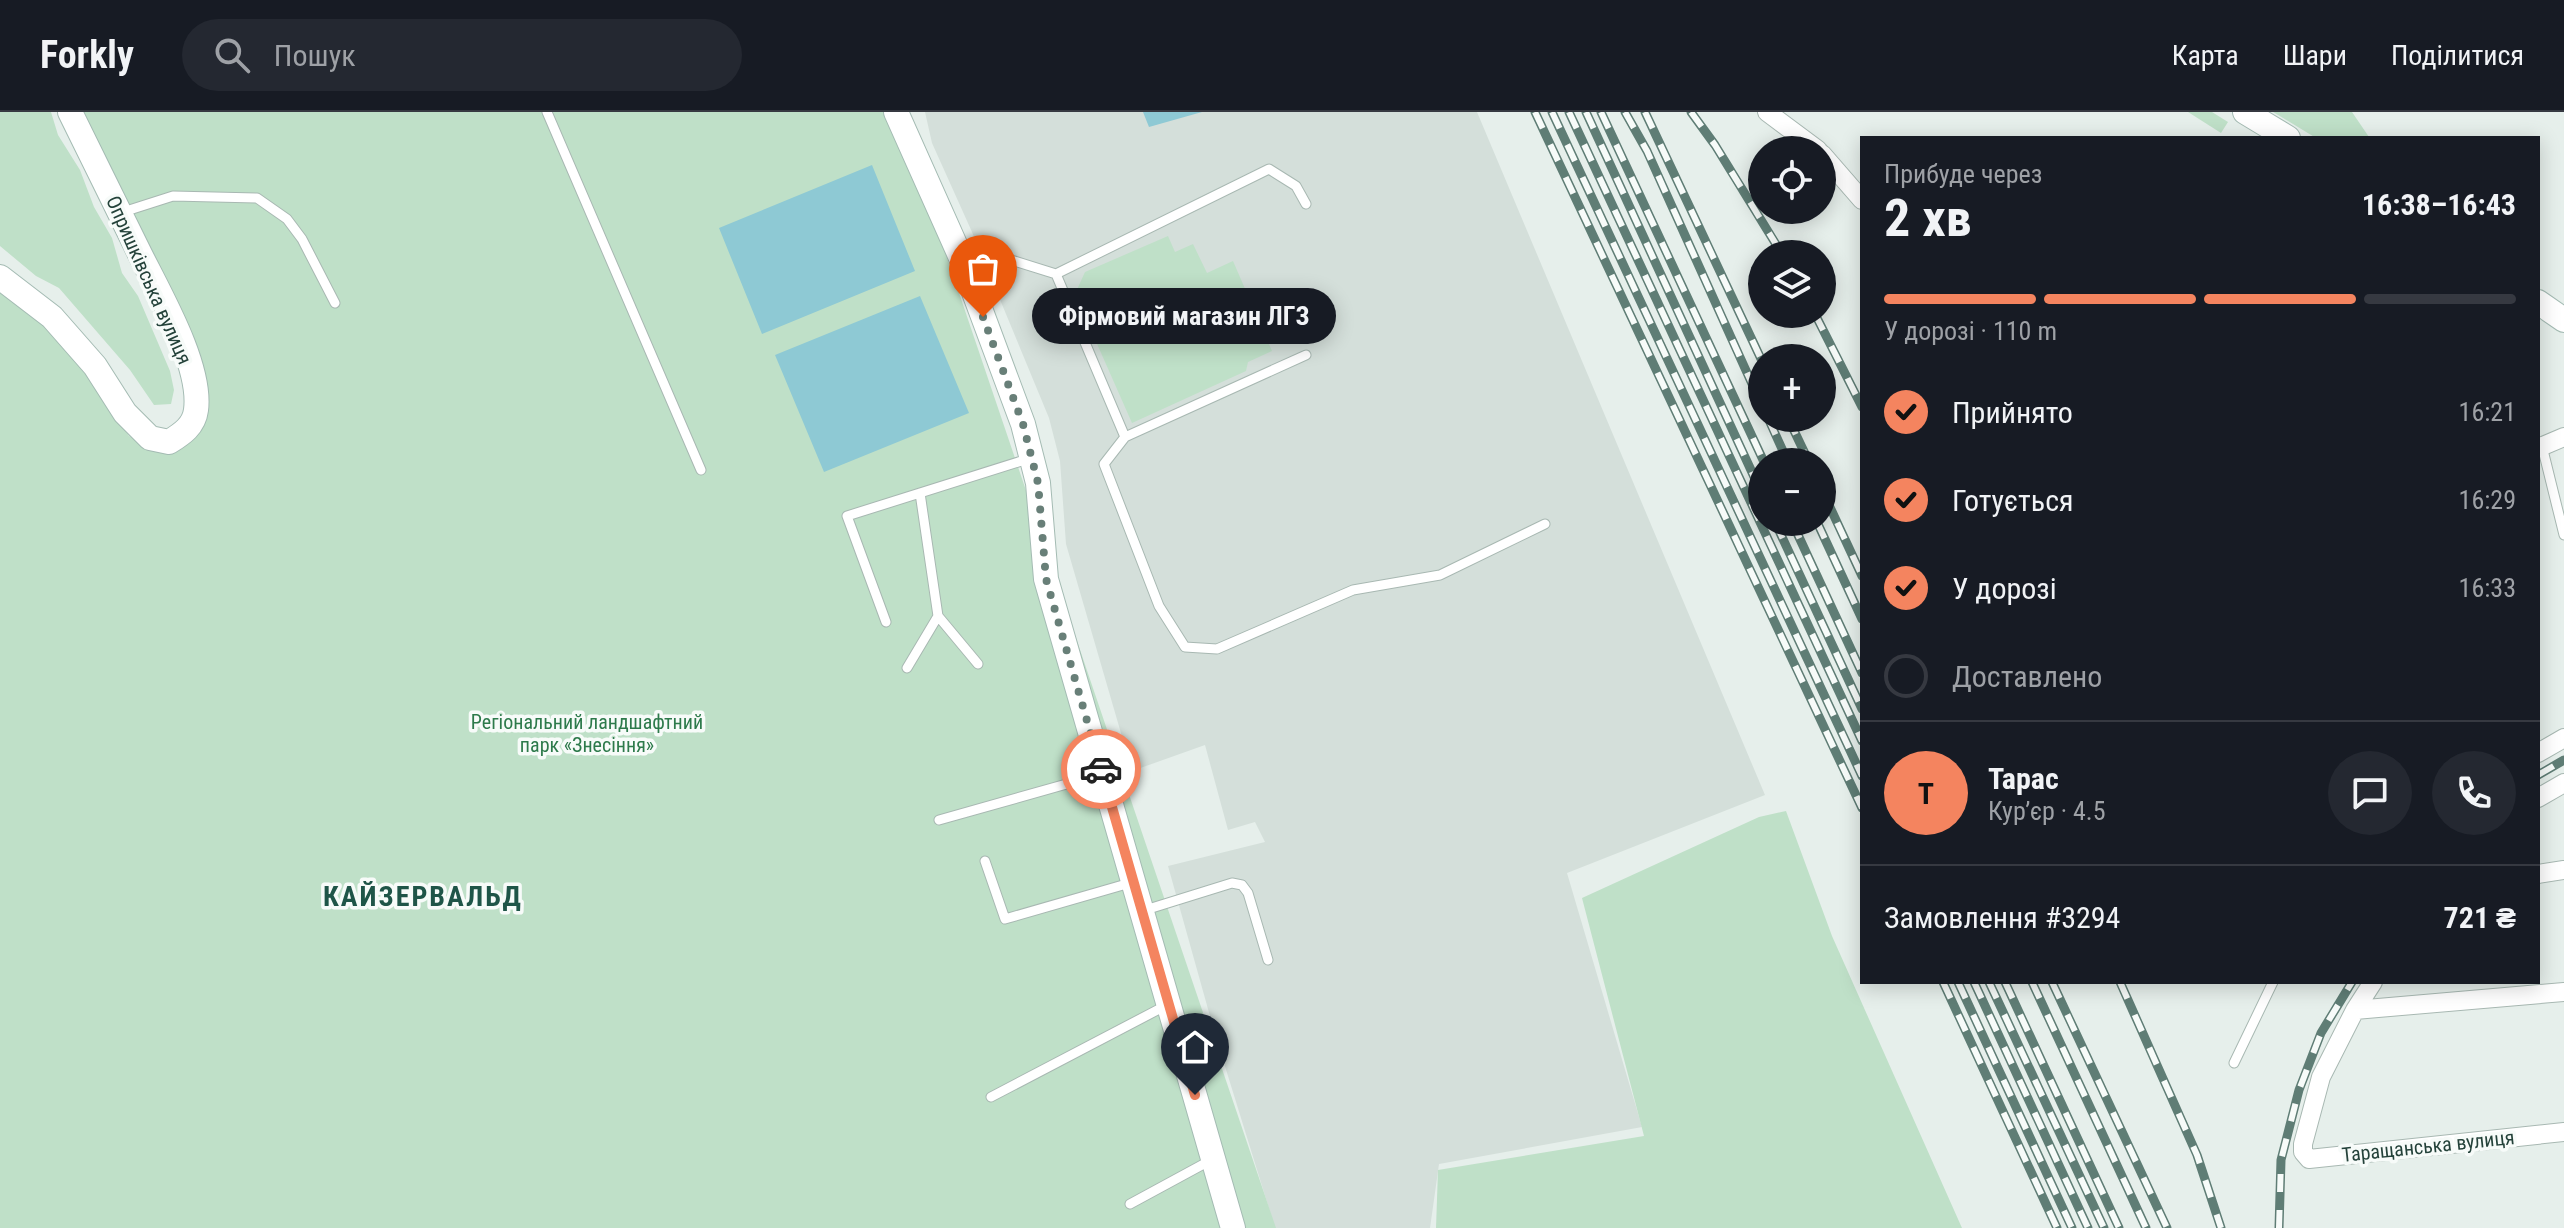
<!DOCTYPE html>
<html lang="uk">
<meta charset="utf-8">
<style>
body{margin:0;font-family:"Roboto Condensed",sans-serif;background:#242831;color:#f1f3f6;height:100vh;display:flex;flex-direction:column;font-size:30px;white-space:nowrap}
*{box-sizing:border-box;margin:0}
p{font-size:26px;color:#9ea1a6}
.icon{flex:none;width:44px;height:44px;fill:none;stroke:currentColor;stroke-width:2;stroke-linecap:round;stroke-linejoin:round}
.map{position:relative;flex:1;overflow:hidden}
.sheet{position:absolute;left:1860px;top:24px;width:680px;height:848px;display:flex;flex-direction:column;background:#171b24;border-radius:0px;box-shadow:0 4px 20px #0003}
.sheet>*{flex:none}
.fabs{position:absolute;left:1748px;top:24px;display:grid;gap:16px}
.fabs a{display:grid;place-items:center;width:88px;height:88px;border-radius:50%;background:#171b24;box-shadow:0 4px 20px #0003;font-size:40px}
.pin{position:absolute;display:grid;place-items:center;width:68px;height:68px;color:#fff;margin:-82px -34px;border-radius:50% 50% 50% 0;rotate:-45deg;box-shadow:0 0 8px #0007}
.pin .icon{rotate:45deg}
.courier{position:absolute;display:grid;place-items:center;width:80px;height:80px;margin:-40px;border:6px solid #f4845f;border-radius:50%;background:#fff;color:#222;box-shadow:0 2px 10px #0007}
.bubble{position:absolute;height:56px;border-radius:28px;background:#171b24;box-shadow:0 4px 20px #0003;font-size:26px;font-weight:700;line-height:56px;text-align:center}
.summary em{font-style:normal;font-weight:700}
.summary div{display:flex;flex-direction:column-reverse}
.summary{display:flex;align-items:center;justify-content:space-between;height:136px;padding:0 24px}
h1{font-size:52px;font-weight:700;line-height:60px}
.bar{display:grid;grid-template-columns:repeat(4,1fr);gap:12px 8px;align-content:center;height:96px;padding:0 24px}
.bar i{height:10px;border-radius:6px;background:#363941}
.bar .on{background:#f4845f}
.bar p{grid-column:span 4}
.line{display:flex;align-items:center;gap:20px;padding:0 24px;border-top:2px solid #363941}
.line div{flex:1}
.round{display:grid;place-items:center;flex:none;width:84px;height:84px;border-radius:42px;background:#242831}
ol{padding:0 24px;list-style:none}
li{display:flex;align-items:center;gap:24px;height:88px}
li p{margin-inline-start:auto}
li .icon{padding:8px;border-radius:50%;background:#f4845f;color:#111;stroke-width:4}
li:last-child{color:#9ea1a6}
li i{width:44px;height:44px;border:4px solid #363941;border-radius:50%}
header{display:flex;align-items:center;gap:48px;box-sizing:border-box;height:112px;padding:0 40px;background:#171b24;border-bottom:2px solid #363941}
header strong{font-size:38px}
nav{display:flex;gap:44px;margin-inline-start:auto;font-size:28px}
.search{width:560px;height:72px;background:#242831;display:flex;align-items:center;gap:20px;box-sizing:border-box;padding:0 28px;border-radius:44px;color:#9ea1a6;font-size:30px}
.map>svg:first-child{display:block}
</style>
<header>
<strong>Forkly</strong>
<div class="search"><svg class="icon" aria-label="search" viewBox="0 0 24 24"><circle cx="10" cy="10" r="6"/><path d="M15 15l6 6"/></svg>Пошук</div>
<nav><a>Карта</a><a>Шари</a><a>Поділитися</a></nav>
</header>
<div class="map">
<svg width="2564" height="1116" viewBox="0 0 2564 1116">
<rect width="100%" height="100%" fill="#e6efeb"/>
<path fill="#d4dfda" d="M925 0H1477L1765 683 1567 761 1642 1015 1439 1052 1430 1116H1275L1215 922 1168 754 1265 730 1255 710 1228 718 1205 633 1132 659 1066 432 1060 349 1049 306 972 120 932 31Z"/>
<path fill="#bfe0c8" d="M0 0H51L58 23 80 58 94 95 112 126 122 161 138 184 170 259 174 278 171 292 154 293 130 258 59 176 36 164 0 134Z
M77 0H889L936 113 1276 1116H0V177L60 225 129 324 156 337 202 309Z
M2188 0H2212L2228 10 2221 21Z
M2273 0H2352L2369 25 2316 26Z
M1168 124 1175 140 1193 132 1207 161 1233 149 1272 239 1248 250 1246 259 1132 311 1075 182 1085 160Z
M1786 699 1832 824 1962 1116H1436L1438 1058 1644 1024 1582 786 1759 705Z"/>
<path fill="#8ec9d4" d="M1143 0H1202L1149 15Z
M872 53 915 159 762 222 719 116Z
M920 184 969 301 824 360 775 243Z"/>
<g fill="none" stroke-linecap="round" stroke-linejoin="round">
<defs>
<path id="lane" d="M547 0 701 358
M123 100 173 84 257 86 287 107 302 127 335 191
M960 132 1056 162 1269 57 1296 74 1306 92
M1056 162 1125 325 1104 352 1159 494 1185 535 1217 537 1353 478 1440 463 1545 412
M1125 325 1306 243
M2542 334 2564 423
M920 381 938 504 978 552
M886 510 847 404 1031 346
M907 556 938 504
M939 708 1102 662
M985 749 1005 807 1130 771
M1142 799 1232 771 1242 773 1248 781 1268 848
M2234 951 2273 870
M991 985 1165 894
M1130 1092 1213 1047"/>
<path id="street" d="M1767 0 1818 38
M1822 42 1862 88
M2538 336 2564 325
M2538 641 2564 626
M2538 686 2564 671
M2538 762 2564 758
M2373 870 2355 898 2321 965 2303 1032V1040L2309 1047 2564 1020
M2355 898 2564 880"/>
<path id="secondary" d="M896 0 962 148 1023 312 1038 371 1046 467 1233 1116
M2245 0 2288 26
M0 165 52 205 95 254 125 301 150 326 169 330C182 322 194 314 196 298 202 253 158 179 138 138 115 92 93 46 70 0
M2538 190 2564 208"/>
</defs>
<use href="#lane" stroke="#a8b8b2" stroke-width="11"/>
<use href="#street" stroke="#a8b8b2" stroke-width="20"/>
<use href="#secondary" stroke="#a4bbb3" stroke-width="26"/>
<use href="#lane" stroke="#fff" stroke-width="9"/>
<use href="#street" stroke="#fff" stroke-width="18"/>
<use href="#secondary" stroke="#fff" stroke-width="24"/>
<defs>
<path id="rail" d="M1535 0 1862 696
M1552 0 1862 664
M1569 0 1862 629
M1586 0 1762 382
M1601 0 1764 350
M1625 0 1647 39 1762 294
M1645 0 1762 249
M1691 0 1715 33 1782 142
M1815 202 1862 295
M1768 306 1788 350
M1788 306 1809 350
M1822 378 1862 464
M1775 410 1862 597
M1792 410 1862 561
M1817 410 1862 507
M2538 663 2564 648
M1943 870 2057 1116
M1958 870 2072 1116
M1974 870 2088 1116
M1989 870 2104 1116
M2005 870 2119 1116
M2032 870 2146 1116
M2052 870 2167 1116
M2120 870 2197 1043 2221 1116
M2279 1116 2281 1048 2299 978 2321 921 2352 870"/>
</defs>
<use href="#rail" stroke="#5f7d75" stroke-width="9"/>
<use href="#rail" stroke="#f7fbf9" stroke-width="6" stroke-dasharray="18" stroke-linecap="butt"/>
</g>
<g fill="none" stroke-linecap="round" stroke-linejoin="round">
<path stroke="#687f78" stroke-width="8" stroke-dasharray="0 14.4" d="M983 205 1023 312 1038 371 1046 467 1101 657"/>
<path stroke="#f4845f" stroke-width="10" d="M1101 657 1195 983"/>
</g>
<g text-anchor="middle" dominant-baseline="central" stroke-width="7" stroke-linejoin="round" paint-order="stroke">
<g font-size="20" fill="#24423a" stroke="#f7fbf9">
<text transform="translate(149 168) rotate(66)">Опришківська вулиця</text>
<text transform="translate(2428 1034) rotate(-6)">Таращанська вулиця</text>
</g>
<g font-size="20" fill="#2d7a4b" stroke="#f7fbf9">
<text x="587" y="610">Регіональний ландшафтний<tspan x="587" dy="23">парк «Знесіння»</tspan></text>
</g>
<g font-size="28" font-weight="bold" letter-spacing="2" fill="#1f5548" stroke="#f7fbf9">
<text x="423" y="784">КАЙЗЕРВАЛЬД</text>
</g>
</g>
</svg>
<div class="fabs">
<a><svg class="icon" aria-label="locate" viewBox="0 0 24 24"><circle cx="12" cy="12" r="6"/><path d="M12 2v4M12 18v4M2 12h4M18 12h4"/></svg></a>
<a><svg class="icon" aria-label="layers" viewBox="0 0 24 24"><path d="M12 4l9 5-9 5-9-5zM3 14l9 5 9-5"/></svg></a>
<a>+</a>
<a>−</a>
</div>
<div class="pin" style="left:983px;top:205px;background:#ea580c"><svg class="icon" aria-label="bag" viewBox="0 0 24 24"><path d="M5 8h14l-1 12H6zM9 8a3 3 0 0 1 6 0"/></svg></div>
<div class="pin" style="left:1195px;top:983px;background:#1f2937"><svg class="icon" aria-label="home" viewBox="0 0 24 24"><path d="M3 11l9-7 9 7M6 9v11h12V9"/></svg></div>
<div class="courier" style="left:1101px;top:657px"><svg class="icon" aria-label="car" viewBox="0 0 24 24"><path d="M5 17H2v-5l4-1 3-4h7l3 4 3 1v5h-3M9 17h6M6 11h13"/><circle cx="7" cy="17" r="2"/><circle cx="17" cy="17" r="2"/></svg></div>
<div class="bubble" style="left:1032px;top:176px;width:304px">Фірмовий магазин ЛГЗ</div>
<section class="sheet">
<div class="summary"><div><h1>2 хв</h1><p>Прибуде через</p></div><em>16:38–16:43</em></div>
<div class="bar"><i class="on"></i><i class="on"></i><i class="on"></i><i></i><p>У дорозі · 110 m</p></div>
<ol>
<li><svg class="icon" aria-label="check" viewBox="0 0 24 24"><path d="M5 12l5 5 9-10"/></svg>Прийнято<p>16:21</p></li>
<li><svg class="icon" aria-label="check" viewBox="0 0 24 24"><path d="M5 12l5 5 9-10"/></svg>Готується<p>16:29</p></li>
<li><svg class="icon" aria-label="check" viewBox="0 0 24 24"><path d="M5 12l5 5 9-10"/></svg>У дорозі<p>16:33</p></li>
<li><i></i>Доставлено</li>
</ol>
<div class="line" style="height:144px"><b class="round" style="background:#f4845f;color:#111">Т</b><div><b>Тарас</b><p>Кур’єр · 4.5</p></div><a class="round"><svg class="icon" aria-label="chat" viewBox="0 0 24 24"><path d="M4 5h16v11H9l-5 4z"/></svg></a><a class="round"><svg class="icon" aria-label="phone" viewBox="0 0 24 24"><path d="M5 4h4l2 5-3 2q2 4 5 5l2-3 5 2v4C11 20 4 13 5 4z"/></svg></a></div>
<div class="line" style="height:104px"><div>Замовлення #3294</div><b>721 ₴</b></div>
</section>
</div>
